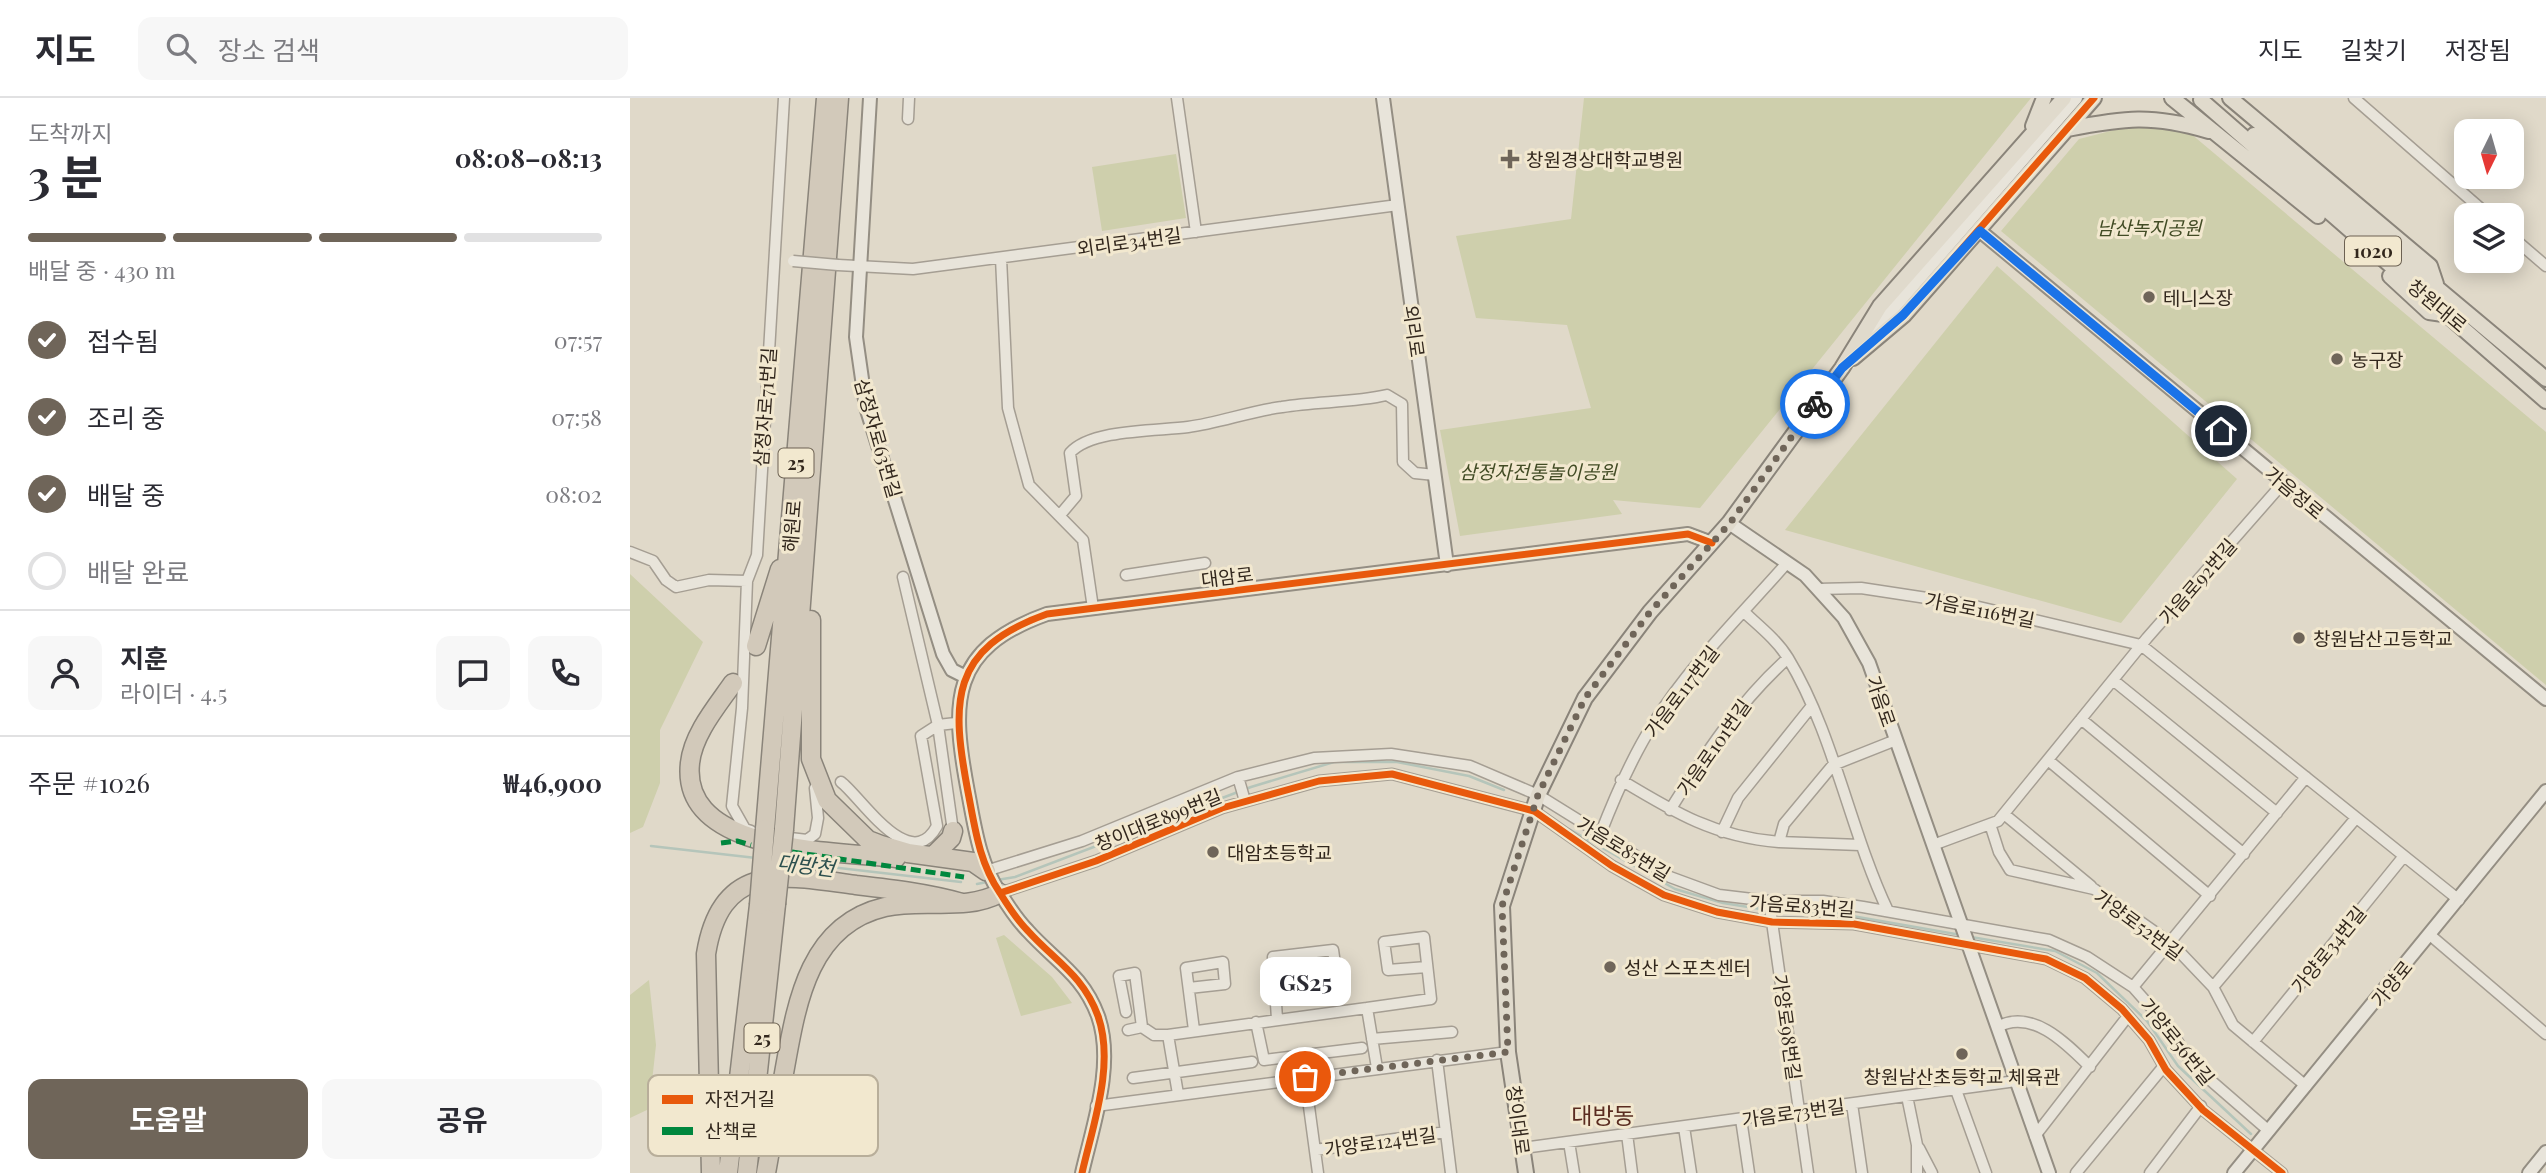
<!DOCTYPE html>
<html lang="ko">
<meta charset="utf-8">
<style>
body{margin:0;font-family:"Playfair Display","Noto Sans KR",serif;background:#f7f7f7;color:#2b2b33;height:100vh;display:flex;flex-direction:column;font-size:26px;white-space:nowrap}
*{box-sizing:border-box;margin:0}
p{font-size:23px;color:#7c7c81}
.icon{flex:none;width:38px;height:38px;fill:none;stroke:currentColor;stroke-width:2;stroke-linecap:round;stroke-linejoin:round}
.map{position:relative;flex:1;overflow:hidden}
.details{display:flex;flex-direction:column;background:#fff;width:630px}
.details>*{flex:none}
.needle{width:46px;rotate:185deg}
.controls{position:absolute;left:1824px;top:21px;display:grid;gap:14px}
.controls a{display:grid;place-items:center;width:70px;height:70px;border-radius:14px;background:#fff;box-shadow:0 4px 18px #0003;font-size:35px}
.pin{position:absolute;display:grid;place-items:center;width:60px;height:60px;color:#fff;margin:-30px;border:4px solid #fff;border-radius:50%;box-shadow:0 2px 7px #0007}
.courier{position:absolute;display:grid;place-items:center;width:70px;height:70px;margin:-35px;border:5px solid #1a73e8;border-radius:50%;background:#fff;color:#222;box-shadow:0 2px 9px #0007}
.bubble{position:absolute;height:49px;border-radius:14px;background:#fff;box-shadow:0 4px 18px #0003;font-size:23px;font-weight:700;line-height:49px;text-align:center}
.headline em{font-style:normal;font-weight:700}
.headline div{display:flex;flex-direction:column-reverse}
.headline{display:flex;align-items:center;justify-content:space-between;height:119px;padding:0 28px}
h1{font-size:46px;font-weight:700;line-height:52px}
.bar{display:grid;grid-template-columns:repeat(4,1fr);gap:10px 7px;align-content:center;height:84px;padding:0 28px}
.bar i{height:9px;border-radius:5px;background:#e1e1e2}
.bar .active{background:#6f6559}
.bar p{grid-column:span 4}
.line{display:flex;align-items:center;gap:18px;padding:0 28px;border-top:2px solid #e1e1e2}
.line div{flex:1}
.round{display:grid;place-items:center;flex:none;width:74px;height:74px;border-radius:14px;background:#f7f7f7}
ol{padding:0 28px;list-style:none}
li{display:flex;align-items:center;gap:21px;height:77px}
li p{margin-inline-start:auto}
li .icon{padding:7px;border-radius:50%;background:#6f6559;color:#fff;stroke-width:4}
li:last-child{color:#7c7c81}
li i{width:38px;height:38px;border:4px solid #e1e1e2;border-radius:50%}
.button{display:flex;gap:14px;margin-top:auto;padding:14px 28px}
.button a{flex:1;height:80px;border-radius:14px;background:#6f6559;color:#fff;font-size:28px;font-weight:700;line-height:80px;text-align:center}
.button a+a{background:#f7f7f7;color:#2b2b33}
header{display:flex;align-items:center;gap:42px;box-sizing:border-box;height:98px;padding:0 35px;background:#fff;border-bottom:2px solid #e1e1e2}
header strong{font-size:33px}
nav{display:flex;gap:38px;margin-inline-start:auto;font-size:24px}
.search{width:490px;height:63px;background:#f7f7f7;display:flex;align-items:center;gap:18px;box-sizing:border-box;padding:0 24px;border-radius:14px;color:#7c7c81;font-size:26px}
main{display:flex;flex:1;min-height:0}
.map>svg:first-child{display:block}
</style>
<header>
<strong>지도</strong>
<div class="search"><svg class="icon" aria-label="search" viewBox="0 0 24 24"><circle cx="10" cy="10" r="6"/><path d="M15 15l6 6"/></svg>장소 검색</div>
<nav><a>지도</a><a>길찾기</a><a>저장됨</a></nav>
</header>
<main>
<section class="details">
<div class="headline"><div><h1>3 분</h1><p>도착까지</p></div><em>08:08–08:13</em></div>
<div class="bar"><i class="active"></i><i class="active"></i><i class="active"></i><i></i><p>배달 중 · 430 m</p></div>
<ol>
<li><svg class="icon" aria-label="check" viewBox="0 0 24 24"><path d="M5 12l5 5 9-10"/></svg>접수됨<p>07:57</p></li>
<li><svg class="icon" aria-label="check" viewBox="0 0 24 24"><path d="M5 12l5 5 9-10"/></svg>조리 중<p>07:58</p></li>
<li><svg class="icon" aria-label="check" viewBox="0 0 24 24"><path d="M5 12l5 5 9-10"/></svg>배달 중<p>08:02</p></li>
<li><i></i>배달 완료</li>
</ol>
<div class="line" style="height:126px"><a class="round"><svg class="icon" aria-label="person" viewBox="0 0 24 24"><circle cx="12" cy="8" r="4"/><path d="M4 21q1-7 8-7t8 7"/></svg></a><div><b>지훈</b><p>라이더 · 4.5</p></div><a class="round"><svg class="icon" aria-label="chat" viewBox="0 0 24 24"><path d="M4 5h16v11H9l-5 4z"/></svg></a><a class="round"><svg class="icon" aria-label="phone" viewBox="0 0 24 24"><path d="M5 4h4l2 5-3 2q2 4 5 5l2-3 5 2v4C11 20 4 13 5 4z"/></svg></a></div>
<div class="line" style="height:91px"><div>주문 #1026</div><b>₩46,900</b></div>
<div class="button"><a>도움말</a><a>공유</a></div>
</section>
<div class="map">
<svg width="1916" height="1075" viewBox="0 0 1916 1075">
<rect width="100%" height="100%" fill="#e0d9c9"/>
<path fill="#cecfac" d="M954 0H1401L1070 410 983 402 992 416 830 438 810 332 961 310 937 227 846 220 826 138 941 121Z
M1512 25 1560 35 1916 334V587L1371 133 1449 41Z
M546 56 556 120 472 133 462 69Z
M1367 168 1607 381 1491 525 1155 432Z
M0 476 73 544 30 632V685L13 729 0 735Z
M374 837 422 879 442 905 391 918 366 840Z
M19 882 26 947 19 1011 0 1020V897Z"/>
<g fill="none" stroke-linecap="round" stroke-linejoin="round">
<path stroke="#b5c5ba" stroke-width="2.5" d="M939 731 1045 791 1093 805 1137 812
M21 748 126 760
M157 764 331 784
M367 782 385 779 621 689 704 664H767L839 678 874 692
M347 786 357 784
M1144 813 1205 815 1331 837
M1341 839 1425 853 1467 875 1517 923 1548 968 1621 1036"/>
<defs>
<path id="street" d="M547 0 566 134
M1724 0 1858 117
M278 21 279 0
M1881 138 1916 168
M371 160 378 310 399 387 453 442 463 510
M208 167 283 171 768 107
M430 417 446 398 440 355C461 331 527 333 558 329 589 325 620 313 652 309 687 303 722 305 757 297L772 306 773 364 785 375 805 377
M0 454 23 463 36 482 46 489 79 482 117 483 127 457 154 0
M496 477 575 465
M273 479 308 627 323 733
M117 483 112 610 102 708 115 731 121 733
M1188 491 1231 490 1336 506 1511 547 1829 802
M1114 514C1129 528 1147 542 1158 560 1204 636 1220 733 1258 813
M1483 582 1647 715
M1451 621 1614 756
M1418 662 1580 798
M608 679 615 703
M991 682C1044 714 1085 739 1149 744L1154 726 1203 667 1266 642
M211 684C231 699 280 778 307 728L291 638 308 627 326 625
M1040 712C1075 656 1109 604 1158 560
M1374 716 1461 788
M1360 726 1369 754 1380 772 1464 791 1542 846 1583 889 1603 927 1676 988
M1092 734 1108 700 1181 609
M970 737C985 698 1001 661 1023 626 1059 568 1111 517 1156 466
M160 740 177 742 185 736 188 720 185 690
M1149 744 1230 747
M1303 747 1368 723 1517 540 1653 385
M356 773 452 743 608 679 684 660 761 656 840 668 908 697 1040 779 1089 797 1139 803H1193L1233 809 1419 842 1457 859 1503 889 1535 925 1564 968 1639 1033
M370 795 466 763 592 710 689 683 762 676 904 713 982 768 1034 797 1087 814 1142 824 1224 826 1416 861 1455 880 1492 911 1519 942 1536 972 1573 1012 1652 1075
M1139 803 1178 1075
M1800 837 1916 936
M644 881 706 873 703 852 643 859 647 921
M1503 889 1676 679
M1583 889 1726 720
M559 890 595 886 593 864 556 870 564 932
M496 914 489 878 505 875 512 929
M626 924 634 962 732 950
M1367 929C1402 910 1436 945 1460 969
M498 932 512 929 524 937H538L737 910
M538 937 548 996
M742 941 822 934
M1623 944 1774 758
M807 962 821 1075
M747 970 737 910 801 901 794 839 754 844 758 872 797 869
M675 979 688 1075
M503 980 622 964
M1326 992 1356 1075
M1277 998 1287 1047V1075
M1222 1006 1232 1075
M466 1008 878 954
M1111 1021 1119 1075
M1054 1029 1061 1075
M997 1036 1002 1075
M1405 1038 1498 918
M939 1044 944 1075
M893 1050 1386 983
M1289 1050 1302 1075
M685 1052 816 1034
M1446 1075 1534 968
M1520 1075 1571 1008"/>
<path id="secondary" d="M240 0 226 239 236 309 313 556 322 572 336 579
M753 0 817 467
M1350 133 1916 601
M1233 245 1446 0
M1099 425 1175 477 1214 520 1239 565 1419 1075
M452 1075C463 1027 485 966 468 918 453 877 425 863 398 833 387 822 378 808 370 795 349 764 345 730 338 694 321 604 319 551 417 516L1058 436 1082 445
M1604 1075 1916 693
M1899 1075 1916 1054"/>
<path id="primary" d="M1542 0 1688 118
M1600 0 1800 168 1806 186
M1571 2 1916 303
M1403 28 1414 0
M1437 31C1495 20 1521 16 1579 33
M1624 37 1916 281
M1760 178 1799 214 1820 217
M1223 260 1274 217 1464 0
M896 1075 878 954 872 808 908 697 955 600 1020 514 1099 425 1212 270 1250 208 1434 0"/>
<path id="highway" d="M181 522V661L197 702 238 742 251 747 278 755 343 764 356 773
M126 548 150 471
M103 585C87 608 63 636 60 665 50 756 207 753 266 760
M135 731 196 0
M154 731 209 0
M303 758 321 740 323 733
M81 1075 76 856C91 763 153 777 226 787 261 791 297 795 332 805
M98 1075 129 807
M117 1075 146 806
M136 1075C142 1042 148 1008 154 975 166 909 177 827 255 809 294 800 335 814 370 795"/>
</defs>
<use href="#street" stroke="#a59e93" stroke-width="13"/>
<use href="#secondary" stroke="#948e83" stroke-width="16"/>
<use href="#primary" stroke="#8a847a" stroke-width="18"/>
<use href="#highway" stroke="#8a847a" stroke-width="21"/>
<use href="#street" stroke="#e8e4da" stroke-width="10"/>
<use href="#secondary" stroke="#e8e4da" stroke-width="12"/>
<use href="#primary" stroke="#e0dacc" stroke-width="14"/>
<use href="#highway" stroke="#d2c9ba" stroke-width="18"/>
<defs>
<path id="street-bridge" d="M163 163 208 167"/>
<path id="highway-bridge" d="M146 806 154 731
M129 807 135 731"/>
</defs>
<use href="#street-bridge" stroke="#a59e93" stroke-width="13" stroke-linecap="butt"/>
<use href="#highway-bridge" stroke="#8a847a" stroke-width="21" stroke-linecap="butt"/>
<use href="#street-bridge" stroke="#e8e4da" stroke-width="10"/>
<use href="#highway-bridge" stroke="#d2c9ba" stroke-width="18"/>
<path stroke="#00873e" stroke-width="5" stroke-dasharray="10 5" stroke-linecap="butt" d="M91 745 107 743 121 747
M162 754 334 779"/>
<defs>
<path id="cycleway" d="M1212 270 1274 217 1464 0
M370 795 466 763 592 710 689 683 762 676 904 713 982 768 1034 797 1087 814 1142 824 1224 826 1416 861 1455 880 1492 911 1519 942 1536 972 1573 1012 1652 1075
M452 1075C463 1027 485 966 468 918 453 877 425 863 398 833 387 822 378 808 370 795 349 764 345 730 338 694 321 604 319 551 417 516L1058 436 1082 445"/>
</defs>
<use href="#cycleway" stroke="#f2e8cf" stroke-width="11"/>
<use href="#cycleway" stroke="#e8590c" stroke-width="7"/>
</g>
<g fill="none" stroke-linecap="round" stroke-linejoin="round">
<path stroke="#6f6559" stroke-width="7" stroke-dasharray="0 12.6" d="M675 979 878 954 872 808 908 697 955 600 1020 514 1100 425 1185 306"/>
<path stroke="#1a73e8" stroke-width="9" d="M1185 306 1212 270 1273 217 1350 133 1591 333"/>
</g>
<g fill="#6f6559" stroke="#f2e8cf" stroke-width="2.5">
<path d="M876.5 50.5h7v7h7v7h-7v7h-7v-7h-7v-7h7z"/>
<circle cx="1519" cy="199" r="7"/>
<circle cx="1707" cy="261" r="7"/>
<circle cx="1669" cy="540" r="7"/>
<circle cx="583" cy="754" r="7"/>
<circle cx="980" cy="869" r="7"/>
<circle cx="1332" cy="956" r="7"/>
</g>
<g text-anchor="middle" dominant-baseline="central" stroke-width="6" stroke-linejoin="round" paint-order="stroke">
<g fill="#f2e8cf" stroke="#6c6152" stroke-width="2">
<rect x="1715" y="138.5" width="56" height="29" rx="5"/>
<rect x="148.5" y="350.5" width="35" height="29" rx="5"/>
<rect x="114.5" y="925.5" width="35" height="29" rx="5"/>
</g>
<g font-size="18" font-weight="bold" fill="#32271d">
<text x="1743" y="153">1020</text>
<text x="166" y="365">25</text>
<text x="132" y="940">25</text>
</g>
<g font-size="19" fill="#32271d" stroke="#f2e8cf" text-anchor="start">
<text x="896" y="61">창원경상대학교병원</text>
<text x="1533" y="199">테니스장</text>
<text x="1721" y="261">농구장</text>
<text x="1683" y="540">창원남산고등학교</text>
<text x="597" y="754">대암초등학교</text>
<text x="994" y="869">성산 스포츠센터</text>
<text x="1332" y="978" text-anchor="middle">창원남산초등학교 체육관</text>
</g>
<g font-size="19" font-style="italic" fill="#424c25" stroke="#f2e8cf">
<text x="1519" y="129">남산녹지공원</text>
<text x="908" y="373">삼정자전통놀이공원</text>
</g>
<g font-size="19" fill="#32271d" stroke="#f2e8cf">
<text transform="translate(499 143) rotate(-8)">외리로34번길</text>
<text transform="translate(1808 207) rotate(40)">창원대로</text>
<text transform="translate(785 233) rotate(82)">외리로</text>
<text transform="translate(134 309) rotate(-86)">삼정자로71번길</text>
<text transform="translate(249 340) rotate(74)">삼정자로63번길</text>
<text transform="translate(1665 394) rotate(40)">가음정로</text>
<text transform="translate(161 428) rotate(-85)">해원로</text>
<text transform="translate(597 478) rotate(-7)">대암로</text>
<text transform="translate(1567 483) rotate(-49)">가음로92번길</text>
<text transform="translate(1350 511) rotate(11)">가음로116번길</text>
<text transform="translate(1051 593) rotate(-53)">가음로117번길</text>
<text transform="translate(1252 603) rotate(71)">가음로</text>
<text transform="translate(1083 649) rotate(-55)">가음로101번길</text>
<text transform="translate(528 721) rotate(-22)">창이대로899번길</text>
<text transform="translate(994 750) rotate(31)">가음로85번길</text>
<text transform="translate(1172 807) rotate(4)">가음로83번길</text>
<text transform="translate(1509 826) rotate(36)">가양로52번길</text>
<text transform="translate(1698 851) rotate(-51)">가양로34번길</text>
<text transform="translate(1761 885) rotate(-51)">가양로</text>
<text transform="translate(1158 929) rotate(82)">가양로98번길</text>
<text transform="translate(1548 943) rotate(51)">가양로56번길</text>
<text transform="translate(1163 1014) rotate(-8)">가음로73번길</text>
<text transform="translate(889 1022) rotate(82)">창이대로</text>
<text transform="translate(750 1043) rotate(-8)">가양로124번길</text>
</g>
<g font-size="21" font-style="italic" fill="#2d504e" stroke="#f2e8cf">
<text transform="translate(176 766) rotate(7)">대방천</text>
</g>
<g font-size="23" fill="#5a2c20" stroke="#f2e8cf">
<text x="973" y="1016">대방동</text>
</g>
</g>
<rect x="18" y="977" width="230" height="81" rx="10" fill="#f2e8cf" stroke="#b8ae9a" stroke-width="2"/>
<rect x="32" y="997" width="31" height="9" fill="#e8590c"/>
<rect x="32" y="1029" width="31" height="8" fill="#00873e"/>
<g font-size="19" fill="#32271d">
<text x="75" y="1008">자전거길</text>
<text x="75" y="1040">산책로</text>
</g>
</svg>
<div class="controls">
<a><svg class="needle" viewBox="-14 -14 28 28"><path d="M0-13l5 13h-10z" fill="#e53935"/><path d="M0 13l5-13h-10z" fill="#7c7c81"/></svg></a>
<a><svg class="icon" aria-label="layers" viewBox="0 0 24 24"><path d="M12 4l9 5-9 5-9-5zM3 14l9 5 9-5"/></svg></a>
</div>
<div class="pin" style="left:675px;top:979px;background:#ea580c"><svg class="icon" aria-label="bag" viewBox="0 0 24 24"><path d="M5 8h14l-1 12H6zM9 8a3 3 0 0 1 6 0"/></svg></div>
<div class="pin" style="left:1591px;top:333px;background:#1f2937"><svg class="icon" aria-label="home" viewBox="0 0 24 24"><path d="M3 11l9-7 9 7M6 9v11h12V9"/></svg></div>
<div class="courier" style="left:1185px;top:306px"><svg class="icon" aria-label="bike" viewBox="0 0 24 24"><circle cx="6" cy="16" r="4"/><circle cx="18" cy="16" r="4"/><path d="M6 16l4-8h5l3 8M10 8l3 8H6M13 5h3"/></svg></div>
<div class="bubble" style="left:630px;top:859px;width:91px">GS25</div>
</div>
</main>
